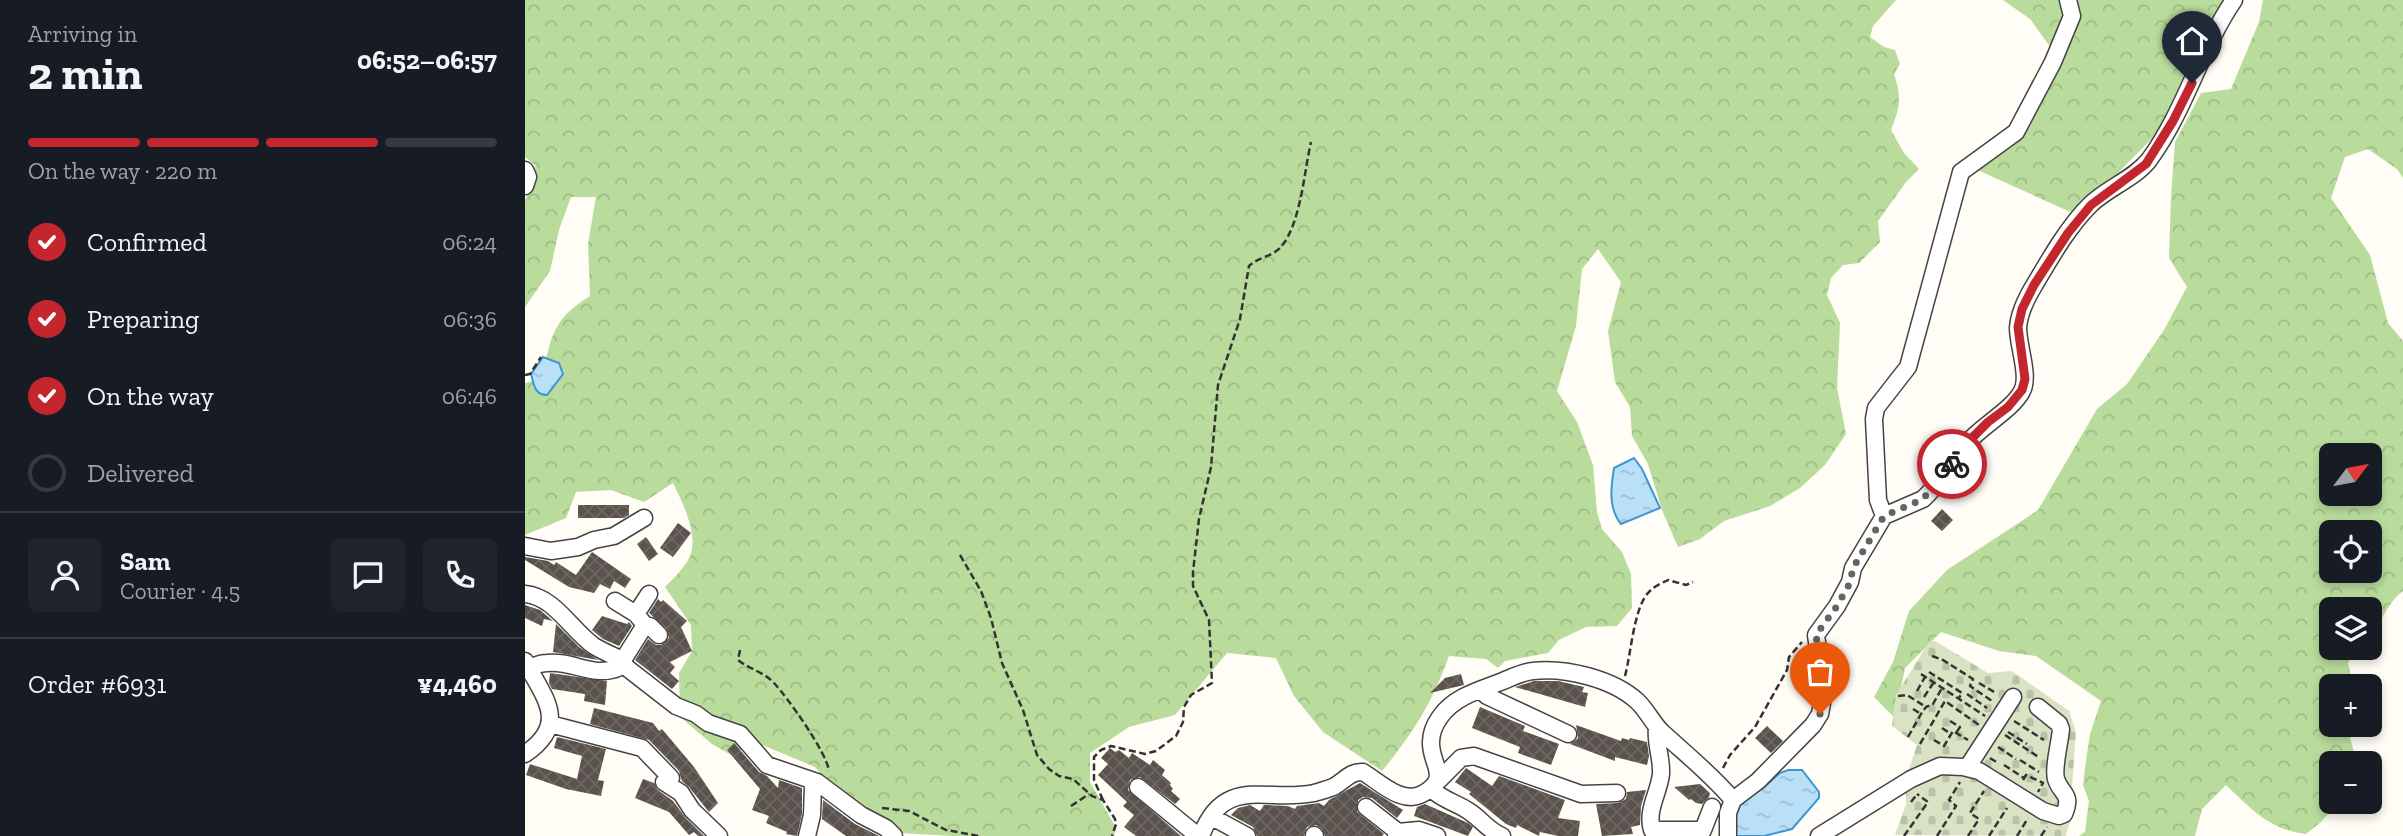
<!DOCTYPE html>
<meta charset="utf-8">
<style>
body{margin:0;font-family:"Zilla Slab",serif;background:#20242c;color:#f1f3f6;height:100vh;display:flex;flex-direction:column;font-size:26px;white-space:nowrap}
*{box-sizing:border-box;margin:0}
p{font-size:23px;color:#9ea1a6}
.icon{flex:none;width:38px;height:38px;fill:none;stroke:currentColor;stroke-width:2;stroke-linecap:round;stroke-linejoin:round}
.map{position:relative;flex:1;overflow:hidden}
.drawer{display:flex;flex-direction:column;background:#171b24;width:525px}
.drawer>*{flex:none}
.needle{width:46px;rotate:58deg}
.tools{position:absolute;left:1794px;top:443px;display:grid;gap:14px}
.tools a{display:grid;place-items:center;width:63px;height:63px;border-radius:10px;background:#171b24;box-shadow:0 4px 10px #0003;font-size:35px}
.pin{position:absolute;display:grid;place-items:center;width:60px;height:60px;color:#fff;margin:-72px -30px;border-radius:50% 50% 50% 0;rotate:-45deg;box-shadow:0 0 7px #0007}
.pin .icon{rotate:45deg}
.courier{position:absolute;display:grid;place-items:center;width:70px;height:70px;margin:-35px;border:5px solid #c4262e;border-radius:50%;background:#fff;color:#222;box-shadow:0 2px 9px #0007}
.head em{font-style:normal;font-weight:700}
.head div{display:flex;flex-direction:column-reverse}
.head{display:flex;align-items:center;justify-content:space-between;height:119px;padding:0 28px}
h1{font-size:46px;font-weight:700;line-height:52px}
.bar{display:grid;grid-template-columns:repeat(4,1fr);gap:10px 7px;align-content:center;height:84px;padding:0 28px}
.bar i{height:9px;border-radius:5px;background:#363941}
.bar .on{background:#c4262e}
.bar p{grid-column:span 4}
.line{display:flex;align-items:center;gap:18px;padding:0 28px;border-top:2px solid #363941}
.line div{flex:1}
.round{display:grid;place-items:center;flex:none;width:74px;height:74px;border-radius:10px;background:#20242c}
ol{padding:0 28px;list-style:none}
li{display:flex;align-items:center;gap:21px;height:77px}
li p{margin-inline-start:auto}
li .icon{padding:7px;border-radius:50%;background:#c4262e;color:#fff;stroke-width:4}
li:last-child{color:#9ea1a6}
li i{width:38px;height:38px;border:4px solid #363941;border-radius:50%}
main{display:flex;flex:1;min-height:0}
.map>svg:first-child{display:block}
</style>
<main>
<section class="drawer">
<div class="head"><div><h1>2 min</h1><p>Arriving in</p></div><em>06:52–06:57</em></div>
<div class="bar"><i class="on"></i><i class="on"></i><i class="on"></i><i></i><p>On the way · 220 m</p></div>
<ol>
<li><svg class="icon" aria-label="check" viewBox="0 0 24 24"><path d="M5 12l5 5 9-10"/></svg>Confirmed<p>06:24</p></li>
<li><svg class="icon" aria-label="check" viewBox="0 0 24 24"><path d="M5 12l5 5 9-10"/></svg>Preparing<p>06:36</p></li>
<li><svg class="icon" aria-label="check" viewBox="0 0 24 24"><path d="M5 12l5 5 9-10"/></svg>On the way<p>06:46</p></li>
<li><i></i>Delivered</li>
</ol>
<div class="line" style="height:126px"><a class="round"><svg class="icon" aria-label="person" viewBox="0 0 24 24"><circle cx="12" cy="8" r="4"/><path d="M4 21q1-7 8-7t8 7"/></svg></a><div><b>Sam</b><p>Courier · 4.5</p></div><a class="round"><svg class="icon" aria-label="chat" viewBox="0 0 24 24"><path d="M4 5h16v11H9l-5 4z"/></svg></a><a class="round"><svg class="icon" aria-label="phone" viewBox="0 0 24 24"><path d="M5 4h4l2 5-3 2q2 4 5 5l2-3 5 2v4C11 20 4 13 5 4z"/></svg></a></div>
<div class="line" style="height:91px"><div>Order #6931</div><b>¥4,460</b></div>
</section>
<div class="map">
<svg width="1878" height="836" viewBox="0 0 1878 836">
<defs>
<pattern id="forest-crowns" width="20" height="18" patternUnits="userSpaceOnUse" patternTransform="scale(1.75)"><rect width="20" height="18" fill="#b9dc9c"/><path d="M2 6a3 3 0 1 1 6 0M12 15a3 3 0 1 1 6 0" fill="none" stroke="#9ebc85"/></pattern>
<pattern id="cemetery-stones" width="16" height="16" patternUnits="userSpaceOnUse" patternTransform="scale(1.75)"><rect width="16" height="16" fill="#d9e3c4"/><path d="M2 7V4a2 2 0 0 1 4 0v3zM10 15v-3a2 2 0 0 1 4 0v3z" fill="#b9c2a7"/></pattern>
<pattern id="water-ripples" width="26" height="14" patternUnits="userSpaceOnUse" patternTransform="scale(1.75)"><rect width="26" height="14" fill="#b9e0f7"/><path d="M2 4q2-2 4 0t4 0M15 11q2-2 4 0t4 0" fill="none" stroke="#9ebfd3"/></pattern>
<pattern id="building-cross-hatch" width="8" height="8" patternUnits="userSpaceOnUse" patternTransform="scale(1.75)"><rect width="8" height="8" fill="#5a524d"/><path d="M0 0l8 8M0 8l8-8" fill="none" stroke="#6d6662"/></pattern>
</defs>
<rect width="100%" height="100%" fill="#fffdf5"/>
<path fill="url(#forest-crowns)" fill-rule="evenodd" d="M0 0H1371L1348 26 1345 37 1359 47 1370 50 1375 64 1369 74C1377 98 1375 107 1366 130L1379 153 1394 169 1381 182 1353 221 1355 242 1334 263 1318 265 1306 278 1302 295 1315 323 1312 388 1321 434 1300 465 1275 488 1245 506 1199 521 1175 539 1153 547 1137 510 1123 464 1107 436 1105 407 1090 382 1083 331 1096 282 1073 249 1057 269 1051 326 1032 391 1052 422 1068 465 1072 512 1077 529 1097 552 1106 574 1107 608 1092 626 1061 627 1034 640 1023 653 980 661 973 668 961 659 924 656C907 703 889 732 857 771L798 732 769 696 751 658 702 653 650 715 604 727 565 753V782L591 828 589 836H428L374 833 313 795 290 767 235 744 204 754 187 744 155 717 154 673 167 651 166 625 140 587C148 579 156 571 162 562 177 540 158 504 148 483L119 502 86 490 51 492 41 518 0 535V383L16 379C27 337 26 320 65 296L63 244 71 197H46L34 230 25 271 0 307V201L6 184 4 173 11 166 0 157Z
M1478 0H1698L1664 62 1638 127 1552 215 1448 168 1497 130 1526 48 1505 19Z
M1738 0H1878V178L1872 169 1843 149 1820 157 1806 198 1845 255 1863 323 1878 341V591C1862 603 1858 621 1845 635L1844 609H1806V648H1831L1823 663 1828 686H1806V724L1825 725C1821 737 1832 749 1829 763H1806V802H1824L1819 807H1809L1797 821 1781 834C1745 830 1726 809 1701 785L1677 809 1670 836H1554L1560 832 1564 801 1558 785 1560 768 1565 734 1576 701 1511 656 1474 651 1416 632 1380 668 1370 718 1349 697 1368 662 1384 611 1422 570 1513 510 1572 409 1602 384 1639 330 1662 287 1644 258 1646 197 1650 142 1676 93 1706 89 1734 22ZM1806 455H1844V494H1806ZM1806 532H1844V570H1806Z"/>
<path fill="url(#cemetery-stones)" d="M1410 641 1463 673 1487 671 1544 711 1551 732 1547 787 1550 801 1541 836 1370 835 1381 804V778L1392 745 1367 726 1371 695 1404 642Z"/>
<path fill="url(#water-ripples)" stroke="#3f96cf" stroke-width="2" d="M18 357 34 363 38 374 22 395C9 395 9 384 6 374Z
M1109 458 1117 469 1135 508 1096 524C1083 508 1086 487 1089 468Z
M1263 770H1277L1294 792V798L1267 829 1239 836H1208L1210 803 1237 789 1255 773Z"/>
<path fill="url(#building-cross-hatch)" d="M53 505H104V515L99 518H53Z
M1417 509 1428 520 1417 531 1406 521Z
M153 523 166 533 148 557 135 548Z
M121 537 133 554 124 561 112 544Z
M67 552 106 579 100 588 89 581 85 589 75 584 69 593 44 587 0 560V557L23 561 29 565 31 562 51 575Z
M133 599 136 602 138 600 162 621 156 627 167 651 145 662 150 667 145 673 154 681 147 689 110 660 123 639 131 645H136L144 638 141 628 124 613Z
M0 605 15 610 28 621 19 619 17 626 0 618Z
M77 616 102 624 104 622 107 626 94 646 78 639 67 630Z
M31 624 54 647 73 660 28 652Z
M25 673 82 681 80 705 59 701 60 694 27 689 24 683Z
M936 674 939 685 905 693 920 678Z
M1009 681H1033L1059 687 1057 692 1063 693 1060 707 990 687Z
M955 707 1000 726 998 731 1034 744 1026 765 993 753 995 747 947 728Z
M69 708 128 723 134 731 137 729 169 767 193 803 184 812 164 787 157 781 154 771 124 740 65 724Z
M1051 725 1096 741 1097 738 1104 740 1105 738 1122 742 1124 756 1122 765 1090 757V761L1045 744 1053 738Z
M1242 726 1258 741 1246 753 1230 738Z
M32 737 81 749 73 780 79 781 76 796 41 789 1 775 5 764 52 779 57 756 29 748Z
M209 743 234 772 242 776 253 788 254 780 277 788V814L272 836 261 834 262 832 241 823 244 816 227 810 235 789 202 750Z
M585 748 590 752 594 750 604 758 607 753 625 765 628 760 640 770 637 775 646 783 645 785 648 789 646 791 655 799 650 804 615 777 605 780 603 790 656 836H611L599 827 609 815 598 806 602 802 573 775 583 764 576 758Z
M941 768 967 786 974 776 1040 800 1033 818 1055 821 1053 836H1033L1015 832 1014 836 992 825 991 828 981 824 944 794 946 792 930 782Z
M118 779 129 783 133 790 148 801 160 817 179 836H173L169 832 164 835 144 812 110 798Z
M835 783 878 810 872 818 847 798 838 797 833 800 832 812 859 834 857 836H800L797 829 791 825 782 827 779 836H732L728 827 706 815 713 808 725 805 735 811 739 805 763 806 770 809 772 806 794 803 799 806 804 800Z
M1175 784 1185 793 1184 797 1177 804 1171 803 1166 799 1164 800 1149 787Z
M1121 790 1116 806 1115 825 1106 827 1108 834 1077 836 1071 804 1093 803 1101 799 1102 792Z
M298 800 330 824 354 836H321L297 819Z
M900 804 943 823 948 827 943 836 889 816 892 807Z"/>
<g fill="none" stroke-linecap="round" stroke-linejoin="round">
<defs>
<path id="minor" d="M0 170 3 177 0 186
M1359 516 1353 500 1349 419 1351 408 1383 367 1436 172 1491 132 1528 62 1547 16 1543 0
M0 546 26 551 53 547 69 540 89 536 119 518
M0 594C30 597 46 630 69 646 79 652 89 656 99 661
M111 614 124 594
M120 625 125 626 134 635
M0 661C19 698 45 723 0 754
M97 664 151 706 171 714 183 723 215 734 242 765 292 782 336 815 361 828 369 836
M0 669C7 667 14 663 22 663 47 660 68 678 93 668L120 625 111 614 90 601
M955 690 962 696 1043 734
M25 724 117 748 146 778
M1132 728C1130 743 1137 758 1136 774 1134 793 1121 810 1127 830H1178L1187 807
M1442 768 1488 697
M139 782 156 793 167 810 194 836
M912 782 936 758 949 756 1056 794 1092 793
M613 787 673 836
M906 789C921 802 931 802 945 812 957 820 964 831 977 836
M841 807 873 832 871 836
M687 817 722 836
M873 832 894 830 912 836
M789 835 790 836
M282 836 287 815 288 786
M676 836C699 774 743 803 789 793 796 791 804 789 810 786 820 780 826 771 838 772 856 783 878 806 899 793 926 777 905 764 906 742 906 734 910 724 915 717 928 698 951 691 973 683 984 679 996 672 1008 671 1040 667 1088 679 1112 701 1123 711 1128 725 1139 734 1163 756 1187 775 1208 800
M1203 836V813L1208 800 1233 781 1288 725 1295 714 1299 692 1291 635 1312 606 1325 582 1328 568 1359 516 1398 499 1404 493C1418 477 1429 458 1443 442 1458 425 1488 409 1497 391 1505 376 1493 346 1493 328 1494 312 1502 297 1510 284 1526 257 1543 227 1565 205 1582 188 1609 179 1624 160 1660 111 1675 50 1709 0
M1294 836 1386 779 1415 766 1438 767 1454 771 1518 811 1534 816 1539 814C1548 793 1536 795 1531 779 1528 768 1535 742 1536 729L1534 724 1513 707"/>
</defs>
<use href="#minor" stroke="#444" stroke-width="19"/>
<path stroke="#333" stroke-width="2.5" stroke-dasharray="7 3.5" stroke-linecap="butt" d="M0 375 5 374 16 357
M435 555 456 591 466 618 477 663 498 710 512 755 524 769 534 776 548 779 567 796 578 800 590 819 591 824 587 836
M215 650 213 660C224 669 239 672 249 683 263 698 302 753 304 771
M1407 656 1418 660 1448 679 1445 686 1467 701
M1404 672 1437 693 1434 698
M1396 674 1460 716
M1100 676C1106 654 1109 606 1124 592 1129 586 1137 583 1143 580L1161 585 1168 582
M1454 683 1471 693
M1392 691 1400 677
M1442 694 1462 708
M1373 696 1382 695 1401 707
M1399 697 1409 682
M1388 709 1396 714
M1425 721 1435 727 1431 733
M1489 721 1519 740
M1417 728 1426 734
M1483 732 1502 744
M1480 735 1515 758
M1383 737 1396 714 1401 707 1408 704 1417 688
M1409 740 1419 746 1428 731 1443 740
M1395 744 1420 701 1454 725
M1473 747 1491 759
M1465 758 1473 763
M1495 760 1514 772
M1479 765 1499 778
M1198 768 1205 755 1230 727 1262 670 1264 657 1277 642
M1498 780 1501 775 1518 783 1513 792
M578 800 569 780V757L576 750 586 746 620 754 631 751 651 736 658 722 659 707 666 695 687 683 684 620 668 586V572L674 519 686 467 693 385 715 319 724 266C733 257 747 257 756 247 776 223 779 172 786 142
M1386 802 1392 794
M546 806 564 794
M357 808 384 811 421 830 454 836
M1379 836 1403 802 1392 794
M1412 836 1431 806 1424 800 1435 782
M1443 836 1454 819 1445 813 1459 791
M1464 836 1482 808
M1492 836 1503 818
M1516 836 1522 827"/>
<use href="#minor" stroke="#fff" stroke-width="16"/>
</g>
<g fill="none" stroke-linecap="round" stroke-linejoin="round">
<path stroke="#646461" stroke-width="7" stroke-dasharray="0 12.6" d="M1295 714 1299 692 1291 635 1312 606 1325 583 1328 568 1359 516 1398 499 1427 464"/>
<path stroke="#c4262e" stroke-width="9" d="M1427 464 1443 442 1463 422 1483 407 1497 390 1500 379 1493 327 1497 309 1509 285 1543 233 1566 205 1621 164 1648 121 1667 83"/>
</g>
</svg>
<div class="tools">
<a><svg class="needle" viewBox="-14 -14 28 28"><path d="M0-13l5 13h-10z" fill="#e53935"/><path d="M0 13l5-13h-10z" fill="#9ea1a6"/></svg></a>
<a><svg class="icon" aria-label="locate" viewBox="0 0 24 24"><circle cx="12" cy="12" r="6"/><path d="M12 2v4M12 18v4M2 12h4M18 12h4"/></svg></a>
<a><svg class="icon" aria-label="layers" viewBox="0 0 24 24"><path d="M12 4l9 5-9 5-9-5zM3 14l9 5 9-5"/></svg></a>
<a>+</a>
<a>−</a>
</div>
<div class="pin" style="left:1295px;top:714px;background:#ea580c"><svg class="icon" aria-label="bag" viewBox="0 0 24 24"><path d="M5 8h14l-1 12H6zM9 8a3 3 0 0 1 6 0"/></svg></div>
<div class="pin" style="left:1667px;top:83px;background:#1f2937"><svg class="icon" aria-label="home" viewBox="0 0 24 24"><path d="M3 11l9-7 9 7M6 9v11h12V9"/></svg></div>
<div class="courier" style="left:1427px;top:464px"><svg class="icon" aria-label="bike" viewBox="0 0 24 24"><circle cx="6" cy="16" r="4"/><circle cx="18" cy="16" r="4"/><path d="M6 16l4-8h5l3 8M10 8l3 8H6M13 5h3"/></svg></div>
</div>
</main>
